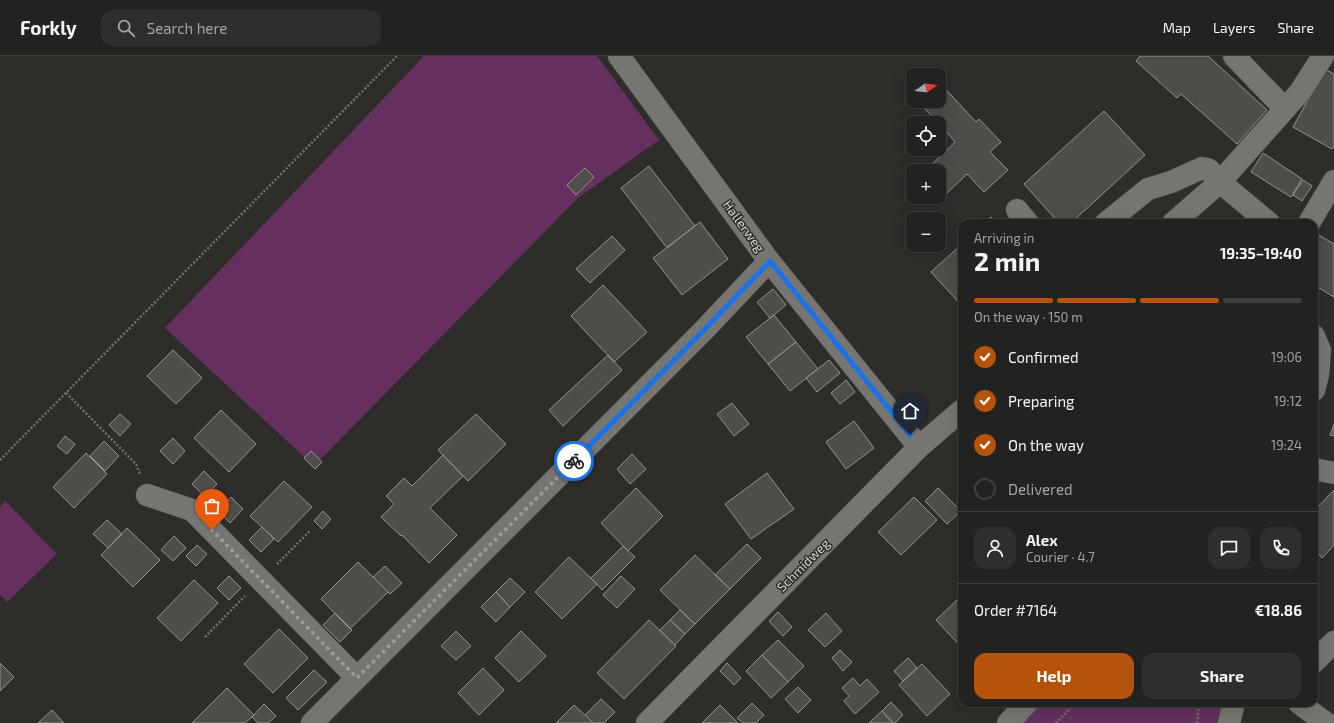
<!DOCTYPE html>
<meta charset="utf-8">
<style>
body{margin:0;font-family:"Exo 2",sans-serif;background:#2e2f2d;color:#f1f3f6;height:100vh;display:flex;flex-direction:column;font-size:15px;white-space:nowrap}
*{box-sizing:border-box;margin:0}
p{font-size:13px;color:#a2a4a5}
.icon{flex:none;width:22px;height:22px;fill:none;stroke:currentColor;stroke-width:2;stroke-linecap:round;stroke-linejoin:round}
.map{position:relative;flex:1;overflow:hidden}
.panel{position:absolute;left:958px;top:163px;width:360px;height:488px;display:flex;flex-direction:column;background:#222220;border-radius:12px;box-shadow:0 4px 16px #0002,0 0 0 1px #3f3f3e}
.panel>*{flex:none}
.needle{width:26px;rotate:76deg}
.controls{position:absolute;left:906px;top:12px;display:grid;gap:8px}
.controls a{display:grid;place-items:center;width:40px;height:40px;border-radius:8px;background:#222220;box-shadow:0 4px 16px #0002,0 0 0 1px #3f3f3e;font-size:20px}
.pin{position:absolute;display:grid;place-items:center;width:34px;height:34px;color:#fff;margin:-41px -17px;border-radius:50% 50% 50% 0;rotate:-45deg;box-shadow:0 0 4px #0007}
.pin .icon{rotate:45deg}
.courier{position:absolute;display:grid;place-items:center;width:40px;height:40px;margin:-20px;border:3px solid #1a73e8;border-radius:50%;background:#fff;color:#222;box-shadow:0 1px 5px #0007}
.headline em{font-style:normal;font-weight:700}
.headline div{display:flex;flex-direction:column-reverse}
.headline{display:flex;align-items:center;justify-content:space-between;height:68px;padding:0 16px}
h1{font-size:26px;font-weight:700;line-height:30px}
.bar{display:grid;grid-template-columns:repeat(4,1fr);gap:6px 4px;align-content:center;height:48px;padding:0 16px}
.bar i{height:5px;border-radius:3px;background:#3f3f3e}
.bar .on{background:#b45309}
.bar p{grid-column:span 4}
.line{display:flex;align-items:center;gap:10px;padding:0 16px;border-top:1px solid #3f3f3e}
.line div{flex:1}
.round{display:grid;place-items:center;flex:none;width:42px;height:42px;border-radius:12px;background:#2e2f2d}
ol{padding:0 16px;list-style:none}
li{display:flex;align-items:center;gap:12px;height:44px}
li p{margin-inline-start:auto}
li .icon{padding:4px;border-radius:50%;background:#b45309;color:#fff;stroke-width:4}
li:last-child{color:#a2a4a5}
li i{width:22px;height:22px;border:2px solid #3f3f3e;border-radius:50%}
.cta{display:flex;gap:8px;margin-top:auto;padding:8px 16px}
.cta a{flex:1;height:46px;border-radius:12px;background:#b45309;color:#fff;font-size:16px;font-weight:700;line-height:46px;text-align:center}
.cta a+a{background:#2e2f2d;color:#f1f3f6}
header{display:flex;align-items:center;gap:24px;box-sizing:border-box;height:56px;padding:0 20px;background:#222220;border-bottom:1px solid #3f3f3e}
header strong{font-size:19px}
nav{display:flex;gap:22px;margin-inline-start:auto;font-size:14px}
.search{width:280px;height:36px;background:#2e2f2d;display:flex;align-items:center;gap:10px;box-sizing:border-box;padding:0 14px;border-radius:12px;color:#a2a4a5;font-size:15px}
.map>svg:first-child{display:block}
</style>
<header>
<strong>Forkly</strong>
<div class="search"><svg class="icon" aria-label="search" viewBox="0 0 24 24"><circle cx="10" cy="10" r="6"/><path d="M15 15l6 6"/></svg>Search here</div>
<nav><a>Map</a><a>Layers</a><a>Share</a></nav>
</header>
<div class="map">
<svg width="1334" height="667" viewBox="0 0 1334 667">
<rect width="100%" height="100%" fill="#2e2d2a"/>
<path fill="#65305f" d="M424 0H597L659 84 578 142 314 410 165 272Z
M5 445 57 498 7 546 0 539V451Z
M1039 647H1225L1220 667H1020Z"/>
<path fill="#4e4d4a" stroke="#92928e" d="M1140 0H1208L1267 54 1237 88 1181 38 1177 42 1136 5Z
M1325 13 1334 18V90L1332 93 1293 71Z
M939 26 976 66 979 63 1001 86 990 96 1008 114 984 136 967 118 945 139 939 132V115H925L955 86 939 67 917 45H939Z
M1104 55 1145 99 1071 167H1059L1024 128Z
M1263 97 1302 123 1291 141 1251 116Z
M649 110 695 170 667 192 621 132Z
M585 112 594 121 576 139 567 129Z
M1303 124 1312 130 1302 145 1293 139Z
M991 161 997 167H985Z
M700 166 728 203 682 239 653 202Z
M1317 178 1334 188V241L1314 229V184Z
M612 180 625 194 590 227 576 213Z
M962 188V250L931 216Z
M603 229 647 276 614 306 571 260Z
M773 233 786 249 770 262 757 246Z
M774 259 796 286 768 308 746 281Z
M796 286 818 313 790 335 768 308Z
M173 294 202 322 176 348 147 320Z
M608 299 622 314 563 370 549 354Z
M829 304 840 317 817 336 806 322Z
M846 324 855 336 840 348 831 337Z
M732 347 749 368 734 380 717 358Z
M221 354 256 388 229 416 194 382Z
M120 358 131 368 120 380 109 369Z
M476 358 506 388 468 425 438 394Z
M854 365 874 392 846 413 826 386Z
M1334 368V380L1330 379Z
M65 380 75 388 67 398 57 390Z
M173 382 185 395 173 408 160 395Z
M104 385 119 400 105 415 90 400Z
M311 395 322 406 315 413 304 402Z
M86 397 107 418 74 452 53 431Z
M632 398 646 413 630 428 617 413Z
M443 399 463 420 430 452 457 479 429 507 402 479 401 480 381 461 394 448 386 440 404 422 412 430Z
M204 415 217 428 205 441 192 428Z
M767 417 794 453 751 483 725 448Z
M284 425 312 451 278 486 250 460Z
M636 432 663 460 628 495 601 467Z
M938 432 961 455 947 468 925 445Z
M1334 434V489L1322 502 1314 493V455Z
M231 441 243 453 230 467 218 455Z
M914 441 937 464 901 499 878 476Z
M323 455 331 463 322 473 314 465Z
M107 464 122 478 108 492 93 478Z
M262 471 274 483 261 496 249 484Z
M127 472 160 504 133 531 101 499Z
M174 480 186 492 173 505 161 494Z
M747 488 761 502 730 533 715 519Z
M197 489 207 498 196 510 186 500Z
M623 490 635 501 602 534 591 522Z
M695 499 730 533 695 568 660 534Z
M569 501 597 528 562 563 535 536Z
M358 506 388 536 350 573 321 543Z
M385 510 402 527 390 538 373 521Z
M229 520 241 532 229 544 217 532Z
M621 520 635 533 617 552 603 539Z
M510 522 525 536 510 551 496 536Z
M194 524 218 547 181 585 157 562Z
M496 536 510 551 496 566 481 551Z
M958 543 962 547V592L936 564Z
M680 554 695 568 685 578 670 564Z
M778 556 792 571 783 580 769 565Z
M335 557 352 574 340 586 323 569Z
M826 557 842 575 825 591 808 574Z
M649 564 676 590 624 643 597 617Z
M670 564 685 578 675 589 660 574Z
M279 573 308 602 273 637 244 608Z
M456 575 471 590 456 604 441 590Z
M521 575 546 600 519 626 495 602Z
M778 584 804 610 788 626 762 599Z
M840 594 852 606 843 615 832 602Z
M762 599 788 626 771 642 746 615Z
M908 602 917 612 903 625 894 615Z
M0 607 14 621 0 635Z
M727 607 741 622 734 629 720 615Z
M922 608 950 638 927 660 899 629Z
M483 612 504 634 479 659 458 637Z
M314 614 327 626 298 654 286 642Z
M853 622 860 630 867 623 879 636 855 658 844 645 849 640 842 632Z
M798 631 811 644 798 657 785 643Z
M227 632 254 659 245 667H192Z
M601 643 615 656 604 667H593L585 659Z
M891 646 903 659 895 667H893L882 655Z
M752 647 764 659 756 667H743L737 662Z
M264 648 276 660 268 667H258L252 661Z
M574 649 585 659 593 667H556Z
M720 649 738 667H702Z
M52 654 64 667H38Z
M882 655 893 667H869Z"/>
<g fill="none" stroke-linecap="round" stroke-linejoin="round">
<defs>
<path id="minor" d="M619 0 769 205 919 391
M1234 0 1285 53
M1017 154 1028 167
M1106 167 1148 133 1171 126 1202 112 1208 113 1220 126 1300 36 1323 0
M1173 167 1220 126 1269 167
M1309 167 1334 125
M1314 280 1320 294 1318 319 1314 334
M1314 413 1334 417
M147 439 192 454 357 622
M1314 606 1334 586
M1299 647 1326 667
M312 667 706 272 769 205
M647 667 919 391 962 354
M1008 667 1027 647
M1229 667 1234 647"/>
</defs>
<use href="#minor" stroke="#484846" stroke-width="23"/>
<path stroke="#71716e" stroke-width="2.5" stroke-dasharray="2 2" stroke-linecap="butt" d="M66 337 136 408 140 418
M0 404 397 0
M277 508 310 475
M205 581 245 540
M1056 667 1075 647
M1197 667 1199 647"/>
<use href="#minor" stroke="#767572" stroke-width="22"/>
</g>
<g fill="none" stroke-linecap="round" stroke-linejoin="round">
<path stroke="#9c9c9a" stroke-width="4" stroke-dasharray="0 7.2" d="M212 474 357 622 574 405"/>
<path stroke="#1a73e8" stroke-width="5" d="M574 405 706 272 770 205 910 379"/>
</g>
<g text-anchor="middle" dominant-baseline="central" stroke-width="3" stroke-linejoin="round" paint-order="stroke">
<g font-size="13" fill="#d8d8d6" stroke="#2e2d2a">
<text transform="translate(744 170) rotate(54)">Hallerweg</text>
<text transform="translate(803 509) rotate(-45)">Schmidweg</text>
</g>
</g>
</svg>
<div class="controls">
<a><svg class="needle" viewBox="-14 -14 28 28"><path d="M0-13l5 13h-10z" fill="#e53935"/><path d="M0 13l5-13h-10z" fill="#a2a4a5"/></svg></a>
<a><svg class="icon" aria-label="locate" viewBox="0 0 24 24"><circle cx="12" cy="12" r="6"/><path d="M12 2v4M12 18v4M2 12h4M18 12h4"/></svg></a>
<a>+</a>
<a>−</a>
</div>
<div class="pin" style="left:212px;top:474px;background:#ea580c"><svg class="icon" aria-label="bag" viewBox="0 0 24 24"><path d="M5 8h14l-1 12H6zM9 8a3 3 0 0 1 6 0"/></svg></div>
<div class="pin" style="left:910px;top:379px;background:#1f2937"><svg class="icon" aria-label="home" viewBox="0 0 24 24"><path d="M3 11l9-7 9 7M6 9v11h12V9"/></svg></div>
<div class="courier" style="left:574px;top:405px"><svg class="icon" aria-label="bike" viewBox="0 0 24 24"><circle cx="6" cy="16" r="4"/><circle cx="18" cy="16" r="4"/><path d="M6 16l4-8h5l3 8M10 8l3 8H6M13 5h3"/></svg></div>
<section class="panel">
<div class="headline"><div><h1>2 min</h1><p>Arriving in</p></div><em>19:35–19:40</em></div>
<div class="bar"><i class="on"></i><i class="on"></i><i class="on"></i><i></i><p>On the way · 150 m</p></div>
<ol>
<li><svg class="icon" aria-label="check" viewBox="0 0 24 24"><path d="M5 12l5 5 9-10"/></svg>Confirmed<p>19:06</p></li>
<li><svg class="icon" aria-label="check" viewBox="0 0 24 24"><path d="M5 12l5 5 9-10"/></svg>Preparing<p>19:12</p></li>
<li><svg class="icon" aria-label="check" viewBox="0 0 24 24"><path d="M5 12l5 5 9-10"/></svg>On the way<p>19:24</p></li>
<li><i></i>Delivered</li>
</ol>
<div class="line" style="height:72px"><a class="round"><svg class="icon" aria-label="person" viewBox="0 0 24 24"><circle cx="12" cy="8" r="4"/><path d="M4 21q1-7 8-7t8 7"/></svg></a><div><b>Alex</b><p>Courier · 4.7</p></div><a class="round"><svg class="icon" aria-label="chat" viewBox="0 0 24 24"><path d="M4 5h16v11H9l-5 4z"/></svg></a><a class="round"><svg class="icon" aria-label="phone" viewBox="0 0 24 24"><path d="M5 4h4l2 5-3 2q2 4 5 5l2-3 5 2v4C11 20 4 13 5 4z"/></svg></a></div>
<div class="line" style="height:52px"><div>Order #7164</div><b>€18.86</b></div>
<div class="cta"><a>Help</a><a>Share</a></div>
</section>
</div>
